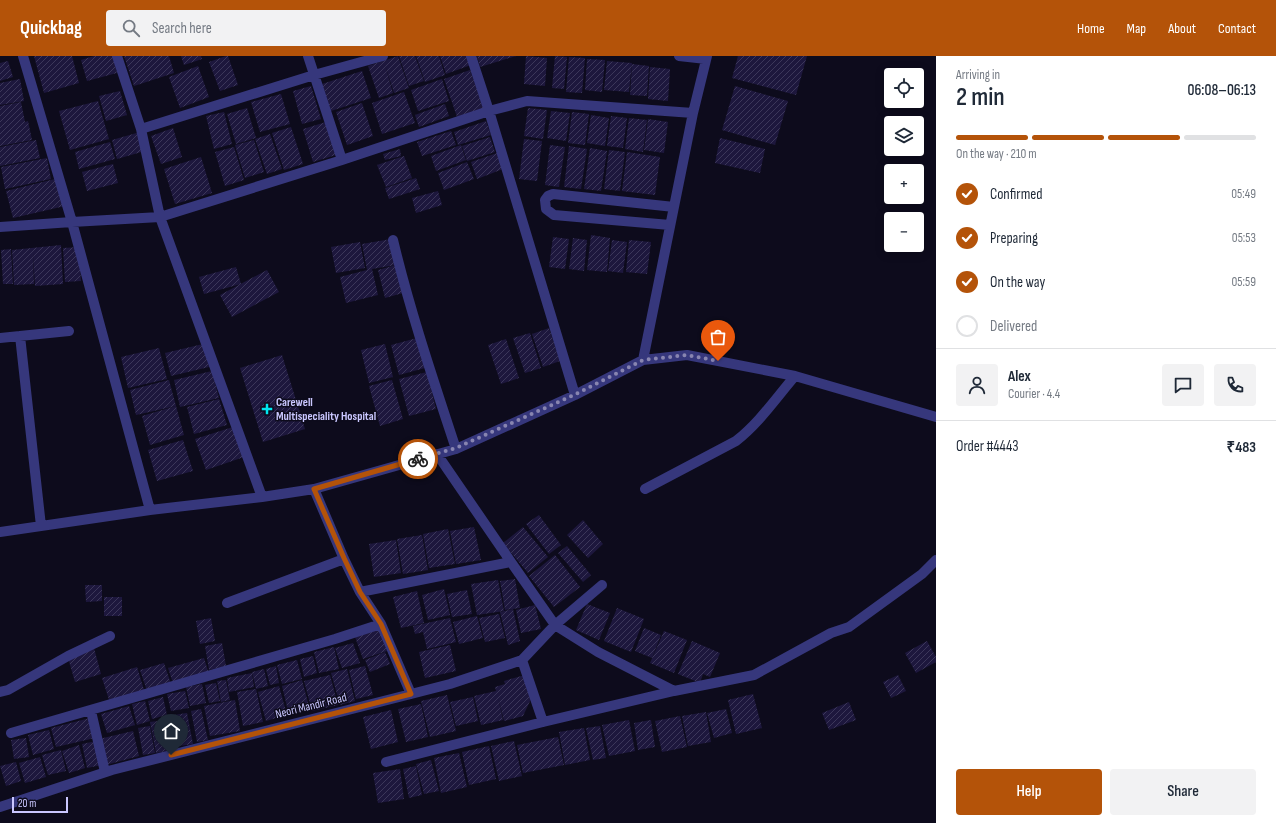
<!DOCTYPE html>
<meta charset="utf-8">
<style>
body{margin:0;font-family:"Sofia Sans Condensed",sans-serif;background:#f2f2f3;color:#1f2937;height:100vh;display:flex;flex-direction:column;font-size:15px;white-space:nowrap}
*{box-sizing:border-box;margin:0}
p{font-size:13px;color:#747a83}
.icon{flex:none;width:22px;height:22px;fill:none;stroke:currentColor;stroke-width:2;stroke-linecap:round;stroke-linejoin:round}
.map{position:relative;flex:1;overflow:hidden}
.sheet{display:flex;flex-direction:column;background:#fff;width:340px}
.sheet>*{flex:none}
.controls{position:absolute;left:884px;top:12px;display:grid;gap:8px}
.controls a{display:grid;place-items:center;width:40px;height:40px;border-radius:4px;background:#fff;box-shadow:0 2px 10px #0003;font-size:20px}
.scale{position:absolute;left:12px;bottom:10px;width:56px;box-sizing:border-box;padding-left:4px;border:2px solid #cac7ff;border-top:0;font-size:11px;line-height:14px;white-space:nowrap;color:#cac7ff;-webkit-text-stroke:3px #0d0b1c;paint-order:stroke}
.pin{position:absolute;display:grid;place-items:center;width:34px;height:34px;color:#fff;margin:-41px -17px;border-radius:50% 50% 50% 0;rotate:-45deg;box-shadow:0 0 4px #0007}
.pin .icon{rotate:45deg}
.courier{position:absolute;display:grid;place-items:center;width:40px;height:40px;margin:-20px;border:3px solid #b45309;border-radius:50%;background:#fff;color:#222;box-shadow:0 1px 5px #0007}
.overview em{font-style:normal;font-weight:600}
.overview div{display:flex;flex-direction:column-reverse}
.overview{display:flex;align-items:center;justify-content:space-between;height:68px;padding:0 20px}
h1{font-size:26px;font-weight:600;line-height:30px}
.bar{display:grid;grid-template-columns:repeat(4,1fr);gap:6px 4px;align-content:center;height:48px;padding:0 20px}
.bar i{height:5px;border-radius:3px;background:#e0e1e3}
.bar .on{background:#b45309}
.bar p{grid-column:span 4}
.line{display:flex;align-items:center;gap:10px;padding:0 20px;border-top:1px solid #e0e1e3}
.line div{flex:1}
.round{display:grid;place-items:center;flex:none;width:42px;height:42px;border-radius:4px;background:#f2f2f3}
ol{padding:0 20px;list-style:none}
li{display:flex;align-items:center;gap:12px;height:44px}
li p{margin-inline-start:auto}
li .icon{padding:4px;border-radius:50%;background:#b45309;color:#fff;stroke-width:4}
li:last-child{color:#747a83}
li i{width:22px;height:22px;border:2px solid #e0e1e3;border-radius:50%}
.cta{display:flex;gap:8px;margin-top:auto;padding:8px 20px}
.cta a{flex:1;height:46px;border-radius:4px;background:#b45309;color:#fff;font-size:16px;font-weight:600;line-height:46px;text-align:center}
.cta a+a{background:#f2f2f3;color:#1f2937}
header{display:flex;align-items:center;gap:24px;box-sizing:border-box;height:56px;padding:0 20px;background:#b45309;color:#fff}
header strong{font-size:19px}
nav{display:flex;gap:22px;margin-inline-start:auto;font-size:14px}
.search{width:280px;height:36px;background:#f2f2f3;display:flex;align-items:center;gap:10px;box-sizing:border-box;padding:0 14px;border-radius:4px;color:#747a83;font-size:15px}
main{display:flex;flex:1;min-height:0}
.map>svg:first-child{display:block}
</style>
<header>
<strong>Quickbag</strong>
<div class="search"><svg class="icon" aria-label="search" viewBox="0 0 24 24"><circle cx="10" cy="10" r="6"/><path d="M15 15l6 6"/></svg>Search here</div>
<nav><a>Home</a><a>Map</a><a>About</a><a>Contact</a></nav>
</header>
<main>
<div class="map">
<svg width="936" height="767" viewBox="0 0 936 767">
<defs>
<pattern id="building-hatch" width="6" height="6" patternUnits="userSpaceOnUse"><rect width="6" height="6" fill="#1d173d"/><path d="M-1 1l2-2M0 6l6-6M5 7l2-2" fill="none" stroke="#3c375a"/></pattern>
</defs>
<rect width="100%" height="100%" fill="#0d0b1c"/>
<path fill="url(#building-hatch)" d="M34 0H72L79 27 44 37Z
M94 0H113L117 17 87 25 81 4Z
M124 0H169L174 17 134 30Z
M181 0H201L202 3 184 9Z
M226 0H228L238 29 220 35 209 6Z
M398 0 409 32 394 37 385 9 393 37 379 42 368 10Z
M399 0H415L424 25 409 30Z
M416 0H439L445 19 425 26Z
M440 0H468L471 9 446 18Z
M477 0H516L480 11Z
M526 0 547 2 545 30 524 28Z
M555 0 567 1 564 33 552 32Z
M738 0H807L796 39 732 22Z
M569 1 585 2 582 37 566 36Z
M587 3 605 4 602 36 585 34Z
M8 5 13 21 0 25V7Z
M607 5 632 7 629 36 604 34Z
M632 8 649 10 647 40 630 39Z
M198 10 209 41 180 52 169 21Z
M650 11 670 13 668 45 648 43Z
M470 14 484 52 457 61 444 23Z
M362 15 371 42 331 55 322 28Z
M20 23 24 45 0 49V27Z
M442 23 449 45 418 55 411 34Z
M311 30 321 63 302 68 293 35Z
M735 30 788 45 775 89 722 74Z
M120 35 127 59 106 65 99 40Z
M404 36 415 67 382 78 372 47Z
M281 38 290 68 260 76 251 46Z
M98 45 109 83 70 94 59 55Z
M21 46 25 66 28 65 32 84 0 90V70L20 67 0 70V50Z
M362 47 373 80 347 89 336 56Z
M445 48 449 60 419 71 415 59Z
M247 52 256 82 236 88 227 58Z
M528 52 547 54 543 83 524 80Z
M551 55 570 57 566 85 547 82Z
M224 56 232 88 214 93 206 60Z
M572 56 589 58 585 89 568 87Z
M591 59 609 62 605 90 587 87Z
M611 60 627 62 623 92 607 90Z
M629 62 647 64 643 96 625 93Z
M648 63 668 66 664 97 644 94Z
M486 65 491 79 458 89 454 76Z
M326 66 336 99 313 106 303 73Z
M291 71 303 108 284 114 272 77Z
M173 72 182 101 161 108 151 80Z
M451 75 456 89 422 100 417 86Z
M140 76 145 95 117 103 112 84Z
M270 78 282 113 267 118 255 83Z
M490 81 495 96 467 105 462 90Z
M720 82 765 93 760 117 715 107Z
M524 83 542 85 537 125 519 123Z
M36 84 40 102 0 110V91Z
M254 84 264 116 245 122 235 89Z
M110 86 115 103 79 113 75 96Z
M461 89 466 104 436 115 431 100Z
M550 89 565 91 559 131 545 129Z
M569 90 587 93 581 133 564 131Z
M234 91 244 124 225 130 215 96Z
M590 92 607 95 601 135 584 133Z
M400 93 401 100 385 104 383 98Z
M609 94 625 96 620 135 604 133Z
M627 96 660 101 655 139 622 135Z
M497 97 503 113 477 123 471 106Z
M404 100 412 122 386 131 377 109Z
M201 101 212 137 175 148 164 113Z
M47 102 51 123 5 133 1 111Z
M467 106 474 123 444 134 438 117Z
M113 108 118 127 87 135 82 116Z
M59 122 65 150 13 162 6 135Z
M416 122 420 133 389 143 385 132Z
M438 135 442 149 416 157 412 142Z
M591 179 610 182 607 216 587 214Z
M553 181 569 183 565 213 549 211Z
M573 182 587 184 584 215 569 213Z
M391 183 396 209 372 213 378 239 346 247 340 221 367 214 362 188Z
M612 184 627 186 623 217 608 215Z
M629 184 651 186 647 218 626 216Z
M360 186 365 212 336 217 331 191Z
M61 189 63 228 35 230 33 197 34 228 14 229 12 194Z
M79 191 81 225 65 226 63 192Z
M11 193 13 228H3L1 194Z
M396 209 403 237 385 242 378 214Z
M236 211 241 228 204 238 199 221Z
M267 214 279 236 232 261 220 239Z
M549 272 560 305 543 311 532 278Z
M530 277 541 312 525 317 513 282Z
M417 282 425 312 399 319 391 289Z
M506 283 519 322 501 328 488 289Z
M203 288 209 311 171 320 165 297Z
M385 288 393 321 369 327 361 294Z
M159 292 167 323 128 332 121 301Z
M282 299 305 373 263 386 240 312Z
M212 315 219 342 180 351 174 324Z
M427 316 436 353 409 360 399 323Z
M169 324 176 350 136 359 130 334Z
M392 324 403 363 380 370 369 330Z
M219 343 227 369 194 378 187 351Z
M176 350 184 379 150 389 142 360Z
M233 371 244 401 206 414 195 383Z
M183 384 193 415 157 425 148 394Z
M539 459 561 489 549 498 526 468Z
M583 464 603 488 588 502 567 479Z
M474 471 481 504 456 508 450 475Z
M523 471 548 501 528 517 503 487Z
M448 473 455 508 429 512 423 478Z
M422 479 428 514 403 518 397 483Z
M396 484 401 517 374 521 369 488Z
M567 490 591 519 583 526 558 497Z
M555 499 580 531 554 551 529 520Z
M515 523 520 552 505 554 500 525Z
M498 524 504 555 477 559 471 528Z
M85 529H102V545L86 546Z
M444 533 450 559 428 564 422 539Z
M467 534 472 558 452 561 447 538Z
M417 535 424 567 401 572 393 541Z
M104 541H122V560H104Z
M587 548 610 557 599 584 576 574Z
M535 549 541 573 521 577 516 554Z
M617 552 644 563 631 596 604 585Z
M513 553 520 585 508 589 500 556Z
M499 558 505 582 485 586 479 562Z
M477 560 483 582 459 588 453 566Z
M211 562 215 585 200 588 196 565Z
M450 562 456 586 427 593 423 576 415 578 413 570Z
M644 572 661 579 652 602 635 595Z
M379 573 387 595 363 603 355 581Z
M664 575 687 584 674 617 650 607Z
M692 585 720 597 710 621 703 618 700 627 678 618Z
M927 585 936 601V606L916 617 905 597Z
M222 587 226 610 209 614 205 590Z
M353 587 360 607 342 612 335 592Z
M450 589 456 615 425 622 419 596Z
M334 591 339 613 319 617 314 596Z
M94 592 101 618 75 626 68 602Z
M385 596 390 608 370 616 365 604Z
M313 600 317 617 304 621 300 603Z
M204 602 209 618 173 627 168 612Z
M297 604 302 623 282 628 277 609Z
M164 607 171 628 147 635 140 614Z
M276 610 279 627 270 629 266 613Z
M365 610 373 639 356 643 349 614Z
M137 611 145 637 110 647 102 622Z
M264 613 268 630 256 633 252 616Z
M347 613 355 645 340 649 331 617Z
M252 617 254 631 229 636 227 622Z
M330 619 338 649 312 655 304 625Z
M525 619 531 643 523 660 504 665 498 641 503 664 481 669 474 640 496 635 495 631 505 628 504 625Z
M898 619 906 635 891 642 883 626Z
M226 624 230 644 221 646 217 625Z
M302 624 310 654 289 659 282 630Z
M216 627 220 645 209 647 205 629Z
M202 628 206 647 190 650 186 631Z
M279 630 287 659 266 665 258 636Z
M256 633 263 666 243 670 237 636Z
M185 635 189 652 171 655 167 638Z
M753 638 762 672 736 678 728 644Z
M447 639 456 675 430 681 421 645Z
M163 641 167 659 152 663 148 645Z
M473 641 478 665 456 670 450 646Z
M235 644 240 675 210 680 204 650Z
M145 645 150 665 137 669 132 648Z
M849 646 856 664 829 674 822 657Z
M421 648 428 681 406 686 398 653Z
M129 650 135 669 107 677 101 658Z
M201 653 208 684 197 686 191 655Z
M726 653 732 677 714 682 707 657Z
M391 654 398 686 371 693 363 661Z
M706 656 711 686 688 690 682 660Z
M187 657 193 688 179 690 173 659Z
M680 660 687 691 662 696 655 665Z
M90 662 95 682 56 691 51 672Z
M171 663 177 693 156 697 150 666Z
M629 664 635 695 609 700 602 669Z
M651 664 655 691 638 694 634 667Z
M150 670 155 697 143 699 138 672Z
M600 670 606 702 593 704 586 672Z
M584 672 590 704 565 709 559 676Z
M49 674 54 693 33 699 28 679Z
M133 675 139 700 106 709 99 683Z
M558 681 564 709 523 717 517 689Z
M26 682 29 701 14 703 11 684Z
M96 685 102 709 87 712 82 688Z
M514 685 522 720 499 725 491 690Z
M79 689 85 712 69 717 62 695Z
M489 690 496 723 469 729 462 696Z
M61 694 66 715 48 719 42 699Z
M459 697 467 731 441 737 434 702Z
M40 701 46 721 25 727 19 707Z
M431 704 439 735 424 738 416 708Z
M16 706 21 725 6 730 0 710Z
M416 710 422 739 409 742 403 713Z
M400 713 404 743 378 747 373 717Z"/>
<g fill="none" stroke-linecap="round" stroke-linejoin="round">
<path stroke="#36377c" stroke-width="10" d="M23 0 72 166 150 454
M117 0 141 73 160 161 262 441
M308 0 342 104
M471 0 489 55 575 339
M679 0 706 3
M141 73 314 19 383 0
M670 169 554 159 546 153 545 144 548 140 553 138 674 151
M0 171 72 166 160 161 342 104 489 55 527 45 693 57
M393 184C410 255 433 323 456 393
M20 280 41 470
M0 282 69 275
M643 304 693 57 707 0
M437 398 511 506
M645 433 736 385C760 366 776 342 795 320
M0 476 150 454 262 441 314 433 456 393 575 339 643 304 687 299 795 320 936 361
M360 536 511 506 555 569 598 596 674 635
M227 547 344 503
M522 604 543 666
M0 636 8 634 68 600 110 580
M411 638 450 628 522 604 555 569 602 529
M91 655 105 716
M11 677 335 583 381 568
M386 706 543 666 674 635 754 619 831 577 849 571 922 518 936 504
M0 751 112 714 411 638 381 568 360 536 344 503 314 433"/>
</g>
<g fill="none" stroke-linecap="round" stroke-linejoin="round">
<path stroke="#8885b0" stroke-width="4" stroke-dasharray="0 7.2" d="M418 403 456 392 574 339 643 304 687 299 718 305"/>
<path stroke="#b45309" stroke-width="5" d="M171 699 411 638 381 568 360 536 344 502 314 433 418 403"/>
</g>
<path fill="#01e7f1" stroke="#0d0b1c" stroke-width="1.5" d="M265 347h4v4h4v4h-4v4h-4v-4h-4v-4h4z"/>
<g text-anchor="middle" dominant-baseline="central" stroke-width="3" stroke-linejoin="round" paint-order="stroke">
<g font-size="12" font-weight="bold" fill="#cac7ff" stroke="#0d0b1c" text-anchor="start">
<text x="276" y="346">Carewell<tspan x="276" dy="14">Multispeciality Hospital</tspan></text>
</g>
<g font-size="12" fill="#cac7ff" stroke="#0d0b1c">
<text transform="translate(311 650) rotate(-14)">Neori Mandir Road</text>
</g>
</g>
</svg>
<div class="controls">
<a><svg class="icon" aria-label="locate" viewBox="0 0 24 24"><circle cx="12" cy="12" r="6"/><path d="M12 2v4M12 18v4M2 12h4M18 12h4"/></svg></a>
<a><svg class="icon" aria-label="layers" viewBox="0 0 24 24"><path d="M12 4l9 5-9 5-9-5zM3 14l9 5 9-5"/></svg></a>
<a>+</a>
<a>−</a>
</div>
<div class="scale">20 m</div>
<div class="pin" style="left:718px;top:305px;background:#ea580c"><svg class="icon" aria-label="bag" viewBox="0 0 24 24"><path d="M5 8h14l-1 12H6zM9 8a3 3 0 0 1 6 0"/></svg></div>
<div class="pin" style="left:171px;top:699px;background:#1f2937"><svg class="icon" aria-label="home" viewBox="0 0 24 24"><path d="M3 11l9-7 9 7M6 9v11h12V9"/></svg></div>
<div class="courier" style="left:418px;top:403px"><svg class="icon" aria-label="bike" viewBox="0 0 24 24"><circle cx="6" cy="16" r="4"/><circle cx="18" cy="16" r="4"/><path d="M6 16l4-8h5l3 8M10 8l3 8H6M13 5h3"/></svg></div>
</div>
<section class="sheet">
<div class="overview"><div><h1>2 min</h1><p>Arriving in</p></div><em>06:08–06:13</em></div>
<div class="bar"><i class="on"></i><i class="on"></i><i class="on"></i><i></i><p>On the way · 210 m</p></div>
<ol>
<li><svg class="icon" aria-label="check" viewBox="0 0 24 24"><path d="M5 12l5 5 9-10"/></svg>Confirmed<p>05:49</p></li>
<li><svg class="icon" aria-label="check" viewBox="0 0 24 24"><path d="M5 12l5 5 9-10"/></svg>Preparing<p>05:53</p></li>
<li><svg class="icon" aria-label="check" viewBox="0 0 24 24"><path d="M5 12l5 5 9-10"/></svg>On the way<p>05:59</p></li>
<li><i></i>Delivered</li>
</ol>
<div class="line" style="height:72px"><a class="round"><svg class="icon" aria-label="person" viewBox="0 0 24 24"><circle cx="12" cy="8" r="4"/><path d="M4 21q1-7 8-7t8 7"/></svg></a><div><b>Alex</b><p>Courier · 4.4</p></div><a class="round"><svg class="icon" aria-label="chat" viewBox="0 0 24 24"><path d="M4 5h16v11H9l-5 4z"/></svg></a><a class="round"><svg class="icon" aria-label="phone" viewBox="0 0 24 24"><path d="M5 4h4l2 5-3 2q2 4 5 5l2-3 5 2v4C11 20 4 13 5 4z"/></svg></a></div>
<div class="line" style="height:52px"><div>Order #4443</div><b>₹483</b></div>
<div class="cta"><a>Help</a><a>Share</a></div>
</section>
</main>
